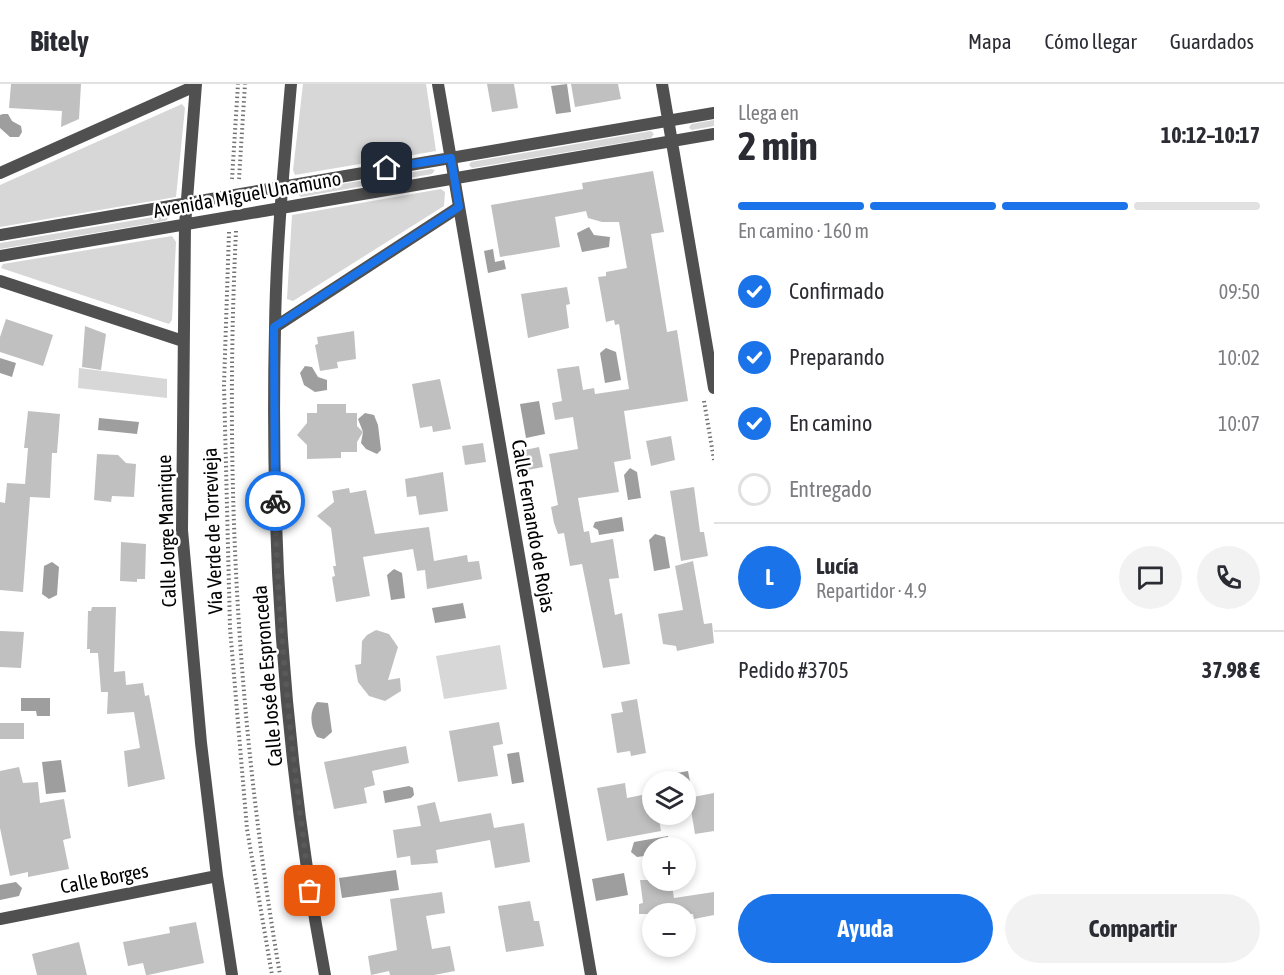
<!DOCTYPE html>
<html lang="es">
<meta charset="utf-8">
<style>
body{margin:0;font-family:"Asap Condensed",sans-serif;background:#f2f2f3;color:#2b2b33;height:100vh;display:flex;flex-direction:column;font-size:22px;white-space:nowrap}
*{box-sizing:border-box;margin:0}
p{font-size:20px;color:#7c7c81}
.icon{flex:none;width:33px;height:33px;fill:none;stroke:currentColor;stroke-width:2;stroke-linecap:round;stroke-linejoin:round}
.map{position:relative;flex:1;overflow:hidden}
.panel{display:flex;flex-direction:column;background:#fff;width:570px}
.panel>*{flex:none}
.tools{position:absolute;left:642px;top:687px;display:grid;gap:12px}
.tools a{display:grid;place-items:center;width:54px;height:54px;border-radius:50%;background:#fff;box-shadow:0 3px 9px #0003;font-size:30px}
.pin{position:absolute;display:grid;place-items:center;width:51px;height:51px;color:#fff;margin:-26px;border-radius:12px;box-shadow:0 3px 9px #0006}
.courier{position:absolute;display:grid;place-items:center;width:60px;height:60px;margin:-30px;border:4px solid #1a73e8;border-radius:50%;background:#fff;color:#222;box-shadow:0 2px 8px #0007}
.overview em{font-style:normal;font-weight:700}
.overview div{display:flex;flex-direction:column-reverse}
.overview{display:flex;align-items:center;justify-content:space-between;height:102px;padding:0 24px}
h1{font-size:39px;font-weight:700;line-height:45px}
.bar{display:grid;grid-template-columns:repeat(4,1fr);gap:9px 6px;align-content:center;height:72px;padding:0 24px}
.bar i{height:8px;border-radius:4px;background:#e1e1e2}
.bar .on{background:#1a73e8}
.bar p{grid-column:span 4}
.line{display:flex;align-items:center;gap:15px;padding:0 24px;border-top:2px solid #e1e1e2}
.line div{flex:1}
.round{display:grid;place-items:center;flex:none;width:63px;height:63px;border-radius:32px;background:#f2f2f3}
ol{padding:0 24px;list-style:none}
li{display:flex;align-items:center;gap:18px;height:66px}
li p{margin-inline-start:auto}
li .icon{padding:6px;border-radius:50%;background:#1a73e8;color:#fff;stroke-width:4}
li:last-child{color:#7c7c81}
li i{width:33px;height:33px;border:3px solid #e1e1e2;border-radius:50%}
.action{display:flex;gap:12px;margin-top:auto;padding:12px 24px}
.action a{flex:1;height:69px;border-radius:36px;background:#1a73e8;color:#fff;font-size:24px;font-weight:700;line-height:69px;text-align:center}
.action a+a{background:#f2f2f3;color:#2b2b33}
header{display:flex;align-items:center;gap:36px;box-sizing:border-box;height:84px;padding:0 30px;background:#fff;border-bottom:2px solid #e1e1e2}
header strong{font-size:28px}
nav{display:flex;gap:33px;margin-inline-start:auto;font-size:21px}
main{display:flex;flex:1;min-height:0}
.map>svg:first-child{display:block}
</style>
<header>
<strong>Bitely</strong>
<nav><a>Mapa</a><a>Cómo llegar</a><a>Guardados</a></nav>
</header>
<main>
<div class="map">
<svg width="714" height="891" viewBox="0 0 714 891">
<rect width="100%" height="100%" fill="#fff"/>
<path fill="#d7d7d7" d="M303 0H426L436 67 295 91 293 86Z
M182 20 185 24 176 113 0 143V101Z
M714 36V42L692 46 689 44 691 40Z
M651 47 654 50 651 54 472 84 469 81 471 78Z
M431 85 435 86 432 90 301 113 297 110 300 107Z
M441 105 445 108 444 122 293 217 287 215 292 131Z
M165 131 168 135 165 137 0 165V159Z
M172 152 176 158 172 236 169 240 1 184 3 180Z
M79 284 167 295V314L78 304Z
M500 561 507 605 444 615 436 572Z"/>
<path fill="#9e9e9e" d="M567 0 571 28 556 30 551 2Z
M3 30H8L12 37 21 42 22 48 19 53H10L0 44V31Z
M589 143 594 151 610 153 609 163 582 168 577 149Z
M493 165 495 178 504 176 506 185 488 189 484 167Z
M606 264 616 268 621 296 605 299 600 269Z
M0 274 16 279 12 293 0 289Z
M305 282 312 283 318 293 327 296V306L315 308 304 301 300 289Z
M539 317 545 350 526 354 520 320Z
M365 329 374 331 378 341 381 366 377 370 366 365 361 359 363 348 358 335Z
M99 334 139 338 137 350 98 346Z
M630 384 637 388 641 414 628 416 624 391Z
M622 433 624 447 599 451 598 446 593 443 595 438Z
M655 450 665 453 670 484 654 487 649 456Z
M52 478 59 483 57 511 49 515 42 510 44 482Z
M394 485 402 489 405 514 391 516 387 491Z
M463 519 466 534 435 539 432 524Z
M21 614H50V632H37L36 627H21Z
M317 618 328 619 332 648 324 655 317 653C310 642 309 627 317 618Z
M519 668 524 698 512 700 507 670Z
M61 676 66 708 46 710 42 678Z
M688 687 694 719 686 724V698L673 697 671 690Z
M409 702 413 704 414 711 411 714 385 719 383 707Z
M668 752 670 763 652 764V771L637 773 631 768 634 758Z
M396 786 399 806 342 814 339 794Z
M624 789 628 811 596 817 592 795Z
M16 798 22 804 19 812 0 816V801Z"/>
<path fill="#c0c0c0" d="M11 0H81L79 35 61 43 62 27 9 24Z
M487 0H514L518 24 492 28Z
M571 0H618L621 15 575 23Z
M653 87 664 148 651 150 667 248 677 246 688 317 624 327 631 375 614 378 619 408 578 414 584 448 589 447 591 459 613 455 619 494 609 495 615 531 622 529 630 580 603 584 582 480 570 482 564 449 558 450 554 439 551 423 558 421 549 370 578 365 573 333 555 336 552 319 562 317 557 285 579 282 583 306 594 304 595 310 629 305 619 240 615 241 614 236 606 238 598 193 606 192V188L627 184 619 138H602L588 134 586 127 555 133 560 163 500 173 491 121 583 105 582 99Z
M567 203 570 220 566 221 569 244 528 254 521 210Z
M6 235 53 251 43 282 0 268V253Z
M85 242 106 250 101 286 82 283Z
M354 247 356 275 337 278 338 284 320 287 315 261 318 260 317 253Z
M440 295 451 345 433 348 432 342 420 344 412 300Z
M317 320H346V329H357V342L363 348 357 358V368H341V374L307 375V361L297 351 307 339V329H317Z
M28 327 60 330 57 369H52L50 414 30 413 23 508 0 506V418L5 419 7 399 25 400 28 364H24Z
M671 352 675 376 651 382 646 357Z
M483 359 486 378 465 381 462 362Z
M539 363 543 383 523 387 520 367Z
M97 370 118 371 126 379 136 380 134 413 112 412 111 418 94 416Z
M443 388 448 427 419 431 416 412 407 413 405 395Z
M694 403 700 448H704L708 472 681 477 670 407Z
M349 404 350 409 366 406 375 450 429 443 434 477 467 471 468 478 479 477 482 495 427 505 425 486 417 487 413 465 363 473 370 512 336 518 332 493 335 492 333 482H336L331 444 317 432 334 418 332 407Z
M121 458 146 460 145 495H137V498L120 497Z
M693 477 704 540 712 539 714 559 677 567 676 562 663 560 658 530 683 526 675 482Z
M92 523H116L114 588 125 587 126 601 143 599 145 612 149 611 165 695 128 703 124 667 140 664 134 628 107 630 108 608H101L98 569H90V565H87L88 527H91Z
M376 546 389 550 398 563 388 596 400 594 401 607 385 617 369 612 358 598 355 581 361 580 362 557 367 551Z
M0 547 24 548 21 584 0 583Z
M637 615 646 669 631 672 630 667 617 669 611 630 623 628 621 618Z
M499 638 503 660 493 662 498 692 458 698 449 647Z
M0 639H24V655H0Z
M406 662 409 679 372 687 375 701 364 704 367 719 334 725 324 678Z
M19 683 23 699 38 698 40 719 64 715 71 754 63 756 69 785 28 793V788L10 792 0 744V687Z
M625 699 627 714 652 709V730H658L661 747 607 757 597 704Z
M714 709V747L695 750 690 720 695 719 693 713Z
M435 718 440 738 491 729 494 744 524 739 530 778 495 784 490 756 436 766 438 779 411 781 410 772 397 774 393 746 421 742 417 722Z
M640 796H671L674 814 714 808V831L694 835 693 830H639V820L643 819Z
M442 808 445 829 426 832 432 865 450 862 455 887 434 891H390L389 887 371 891 368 872 397 866 390 815Z
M530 817 534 837H539L544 862 506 868 498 822Z
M196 838 204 879 148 891H146L143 879 128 882 123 858 170 849 169 843Z
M79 858 87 891H37L32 870Z"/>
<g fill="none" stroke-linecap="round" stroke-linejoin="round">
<path stroke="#727272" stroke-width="4" stroke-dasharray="1.5 3" stroke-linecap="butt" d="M232 95 238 0
M239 95 245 0
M236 147C224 397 238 645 280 891
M229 148 224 301 230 544 247 745 272 891
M704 317 714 376"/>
<path stroke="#505050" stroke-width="12" d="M196 0 185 141 182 446 201 659 217 792 232 891
M291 0C284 81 276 163 275 245 270 461 285 679 325 891
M438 0 591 891
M662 0 714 304
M0 89 195 2
M0 151 714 29
M0 172 714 50
M0 197 183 257
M275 243 459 123
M0 835 217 792"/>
</g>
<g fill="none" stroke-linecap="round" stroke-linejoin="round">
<path stroke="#595959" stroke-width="6" stroke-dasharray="0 10.8" d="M275 417C278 548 293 678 310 807"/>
<path stroke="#1a73e8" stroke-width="8" d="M275 417 274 243 459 123 451 74 387 84"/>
</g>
<g text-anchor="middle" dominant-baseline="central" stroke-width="5" stroke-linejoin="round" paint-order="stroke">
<g font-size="20" fill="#000" stroke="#fff">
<text transform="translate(247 110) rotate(-10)">Avenida Miguel Unamuno</text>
<text transform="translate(534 442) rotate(80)">Calle Fernando de Rojas</text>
<text transform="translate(166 447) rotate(-92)">Calle Jorge Manrique</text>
<text transform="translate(212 447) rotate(-92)">Vía Verde de Torrevieja</text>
<text transform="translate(267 592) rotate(-95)">Calle José de Espronceda</text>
<text transform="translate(104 794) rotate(-11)">Calle Borges</text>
</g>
</g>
</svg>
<div class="tools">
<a><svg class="icon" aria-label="layers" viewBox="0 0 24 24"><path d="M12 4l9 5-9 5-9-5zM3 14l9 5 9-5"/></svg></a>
<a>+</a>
<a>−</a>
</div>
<div class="pin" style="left:310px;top:807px;background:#ea580c"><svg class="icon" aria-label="bag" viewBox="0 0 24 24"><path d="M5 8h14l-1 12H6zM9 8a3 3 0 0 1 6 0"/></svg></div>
<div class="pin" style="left:387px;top:84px;background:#1f2937"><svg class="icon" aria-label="home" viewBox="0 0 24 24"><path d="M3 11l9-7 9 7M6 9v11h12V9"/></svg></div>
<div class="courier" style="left:275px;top:417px"><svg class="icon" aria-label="bike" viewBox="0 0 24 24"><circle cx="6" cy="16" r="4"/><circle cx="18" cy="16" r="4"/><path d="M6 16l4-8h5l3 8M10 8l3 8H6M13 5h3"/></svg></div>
</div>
<section class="panel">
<div class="overview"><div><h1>2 min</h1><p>Llega en</p></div><em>10:12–10:17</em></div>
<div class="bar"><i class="on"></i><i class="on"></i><i class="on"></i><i></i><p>En camino · 160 m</p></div>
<ol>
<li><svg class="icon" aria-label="check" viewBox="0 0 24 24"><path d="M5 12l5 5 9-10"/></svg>Confirmado<p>09:50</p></li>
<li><svg class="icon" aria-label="check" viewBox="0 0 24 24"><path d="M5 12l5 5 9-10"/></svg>Preparando<p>10:02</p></li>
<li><svg class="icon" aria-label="check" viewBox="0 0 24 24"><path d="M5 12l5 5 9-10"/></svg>En camino<p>10:07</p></li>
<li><i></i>Entregado</li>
</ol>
<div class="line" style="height:108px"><b class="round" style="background:#1a73e8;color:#fff">L</b><div><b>Lucía</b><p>Repartidor · 4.9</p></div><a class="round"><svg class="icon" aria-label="chat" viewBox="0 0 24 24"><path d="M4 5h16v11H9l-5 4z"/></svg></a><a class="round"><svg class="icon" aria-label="phone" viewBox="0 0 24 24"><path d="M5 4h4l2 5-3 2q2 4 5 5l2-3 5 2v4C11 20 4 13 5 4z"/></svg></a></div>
<div class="line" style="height:78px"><div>Pedido #3705</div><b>37.98 €</b></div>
<div class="action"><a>Ayuda</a><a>Compartir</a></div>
</section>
</main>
